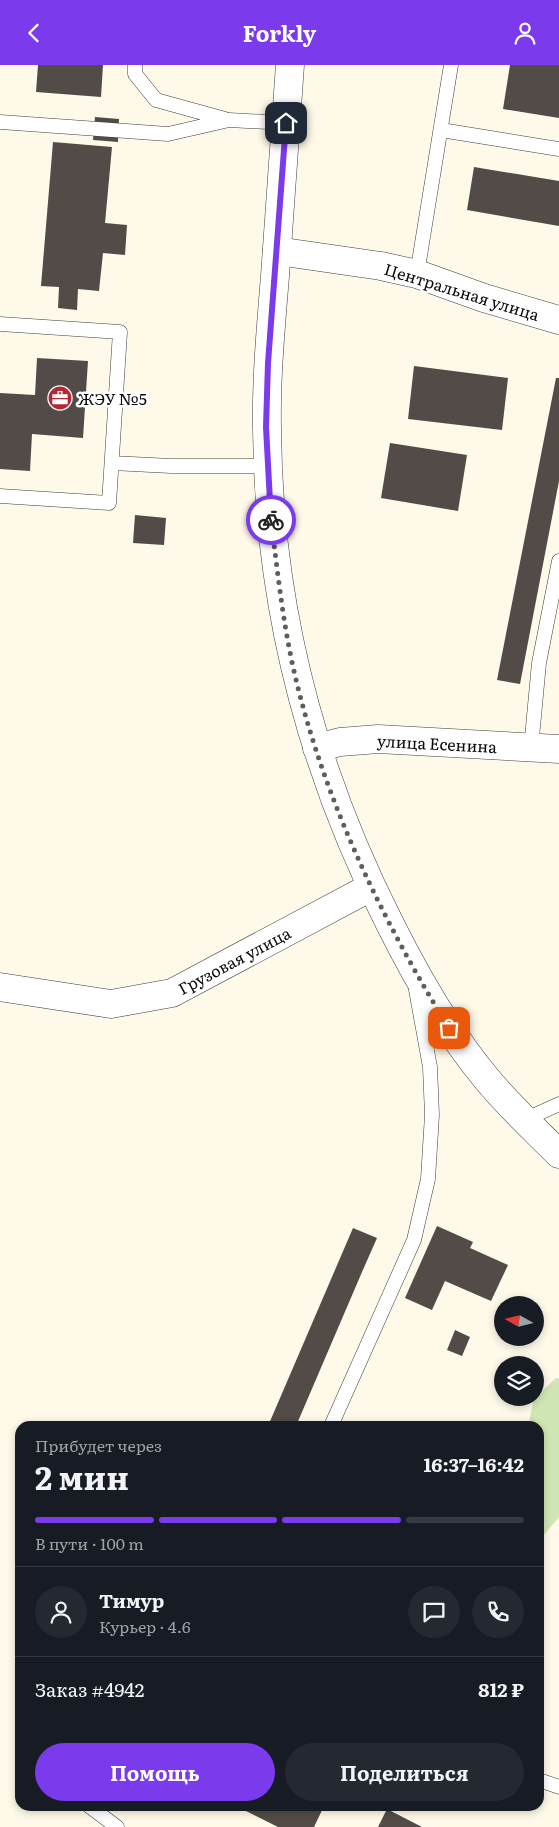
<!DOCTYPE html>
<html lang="ru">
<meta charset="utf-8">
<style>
body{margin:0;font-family:Literata,serif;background:#242831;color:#f1f3f6;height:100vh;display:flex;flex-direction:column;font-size:19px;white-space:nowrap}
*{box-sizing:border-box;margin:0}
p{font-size:16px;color:#9ea1a6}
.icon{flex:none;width:28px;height:28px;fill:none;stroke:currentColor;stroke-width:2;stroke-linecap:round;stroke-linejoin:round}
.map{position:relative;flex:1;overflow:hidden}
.details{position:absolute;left:15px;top:1356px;width:529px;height:390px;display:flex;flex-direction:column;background:#171b24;border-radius:15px;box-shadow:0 2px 8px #0003}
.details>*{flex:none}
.needle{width:32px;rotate:278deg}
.controls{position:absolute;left:494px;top:1231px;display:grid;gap:10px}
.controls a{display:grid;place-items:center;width:50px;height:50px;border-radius:50%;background:#171b24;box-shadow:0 2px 8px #0003;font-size:25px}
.pin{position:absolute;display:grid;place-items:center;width:42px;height:42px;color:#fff;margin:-21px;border-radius:10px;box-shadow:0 2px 8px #0006}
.courier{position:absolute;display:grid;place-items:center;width:50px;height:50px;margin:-25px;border:4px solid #7c3aed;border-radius:50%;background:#fff;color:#222;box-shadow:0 1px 6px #0007}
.overview em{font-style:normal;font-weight:700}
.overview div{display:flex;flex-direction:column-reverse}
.overview{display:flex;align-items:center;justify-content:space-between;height:85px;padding:0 20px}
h1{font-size:32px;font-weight:700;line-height:38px}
.bar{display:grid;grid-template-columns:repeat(4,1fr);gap:8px 5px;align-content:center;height:60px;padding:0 20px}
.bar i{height:6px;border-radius:4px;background:#363941}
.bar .selected{background:#7c3aed}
.bar p{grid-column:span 4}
.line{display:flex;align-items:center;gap:12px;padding:0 20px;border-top:1px solid #363941}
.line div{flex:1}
.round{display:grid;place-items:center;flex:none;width:52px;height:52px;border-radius:26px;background:#242831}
.button{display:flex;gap:10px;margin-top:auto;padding:10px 20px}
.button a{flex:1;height:58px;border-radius:30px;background:#7c3aed;color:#fff;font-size:20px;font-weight:700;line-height:58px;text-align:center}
.button a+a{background:#242831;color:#f1f3f6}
header{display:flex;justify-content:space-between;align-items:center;height:65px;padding:0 20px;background:#7c3aed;color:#fff;font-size:22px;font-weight:700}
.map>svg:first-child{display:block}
</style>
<header><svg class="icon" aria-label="back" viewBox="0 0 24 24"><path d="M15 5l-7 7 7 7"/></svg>Forkly<svg class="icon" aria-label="person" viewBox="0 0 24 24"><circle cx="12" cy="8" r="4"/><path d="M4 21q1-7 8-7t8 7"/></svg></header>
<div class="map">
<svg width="559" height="1762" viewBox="0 0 559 1762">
<rect width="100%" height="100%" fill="#fef9e8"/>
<path fill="#d0e6b4" d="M556 1313 559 1314V1452L539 1476V1361H528L534 1334Z"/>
<path fill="#524b47" d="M38 0H103L101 32 36 27Z
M510 0H559V53L503 44Z
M95 52 119 54 118 77 93 75Z
M53 77 112 82 105 158 127 160 125 190 103 188 99 226 78 224 77 245 58 243 59 222 41 221Z
M474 102 559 116V161L467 145Z
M37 293 88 296 83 373 32 369 30 406 0 404V328L35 330Z
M414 301 508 313 502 365 408 354Z
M556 313H559V416L520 619 497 615Z
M390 378 467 390 458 446 381 433Z
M135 450 166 453 164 480 133 478Z
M437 1161 473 1177 470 1183 508 1200 491 1236 445 1216 432 1245 405 1233Z
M353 1163 377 1173 362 1207 296 1361H268Z
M455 1265 470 1272 462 1291 447 1285Z
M236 1741H324L314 1762H278Z
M387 1744 422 1762H378Z"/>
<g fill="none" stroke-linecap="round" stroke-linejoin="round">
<defs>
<path id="service" d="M135 0V9L156 35 225 54
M0 57 168 69 229 55 286 58
M441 65 559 84
M417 209 451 0
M0 259 120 267 109 438 0 431
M112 398 171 401H268
M531 683 539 598 559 496
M524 1055 559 1039
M331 1361 414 1175 428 1114 432 1050 430 1002 416 925
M539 1715 559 1722
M89 1741 117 1762"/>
<path id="minor" d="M277 186 381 201 417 209 484 233 559 255
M317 683 340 677 378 674 559 684
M0 922 111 939 172 928 371 822"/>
<path id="tertiary" d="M290 0C285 70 280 140 275 211 271 261 266 312 267 363 268 539 310 702 390 859 417 913 447 966 486 1013 508 1040 534 1064 559 1089"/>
</defs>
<use href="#service" stroke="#3d3d3d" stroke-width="15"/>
<use href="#minor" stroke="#3d3d3d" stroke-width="29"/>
<use href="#tertiary" stroke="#3d3d3d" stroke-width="29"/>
<use href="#service" stroke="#fff" stroke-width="14"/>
<use href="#minor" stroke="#fff" stroke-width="28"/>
<use href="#tertiary" stroke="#fff" stroke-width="28"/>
</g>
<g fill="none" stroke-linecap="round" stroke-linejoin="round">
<path stroke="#5f5e58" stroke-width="5" stroke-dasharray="0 9" d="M271 455C277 502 282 550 292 597 320 726 380 852 449 963"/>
<path stroke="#7c3aed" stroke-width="6" d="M271 455 266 362 268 298 286 58"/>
</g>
<defs>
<symbol id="office-disc" viewBox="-11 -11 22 22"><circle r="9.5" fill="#b42833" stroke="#fff"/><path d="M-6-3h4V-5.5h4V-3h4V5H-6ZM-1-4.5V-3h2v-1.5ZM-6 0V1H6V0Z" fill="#fff"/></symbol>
</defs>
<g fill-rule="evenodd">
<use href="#office-disc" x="46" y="319" width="28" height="28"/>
</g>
<g text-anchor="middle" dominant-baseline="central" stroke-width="5" stroke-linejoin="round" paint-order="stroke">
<g font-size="16" fill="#0a0a0a" stroke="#fff">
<text transform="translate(462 226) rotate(17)">Центральная улица</text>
<text transform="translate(437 678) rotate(3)">улица Есенина</text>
<text transform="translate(234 895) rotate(-28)">Грузовая улица</text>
</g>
<g font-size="16" fill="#0a0a0a" stroke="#fff" text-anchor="start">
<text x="78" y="333">ЖЭУ №5</text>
</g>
</g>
</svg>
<div class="controls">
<a><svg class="needle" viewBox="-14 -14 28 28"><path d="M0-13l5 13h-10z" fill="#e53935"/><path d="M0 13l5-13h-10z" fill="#9ea1a6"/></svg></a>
<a><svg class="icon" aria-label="layers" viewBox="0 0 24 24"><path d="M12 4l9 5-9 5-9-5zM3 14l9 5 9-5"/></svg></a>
</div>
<div class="pin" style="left:449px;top:963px;background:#ea580c"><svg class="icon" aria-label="bag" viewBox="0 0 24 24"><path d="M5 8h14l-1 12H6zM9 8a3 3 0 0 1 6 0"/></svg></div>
<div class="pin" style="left:286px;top:58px;background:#1f2937"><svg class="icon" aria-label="home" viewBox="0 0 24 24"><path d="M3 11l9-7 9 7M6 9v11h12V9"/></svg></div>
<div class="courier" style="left:271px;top:455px"><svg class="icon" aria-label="bike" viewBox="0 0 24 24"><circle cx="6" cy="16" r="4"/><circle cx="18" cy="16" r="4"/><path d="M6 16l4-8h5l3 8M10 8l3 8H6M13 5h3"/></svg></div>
<section class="details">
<div class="overview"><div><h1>2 мин</h1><p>Прибудет через</p></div><em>16:37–16:42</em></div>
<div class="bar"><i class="selected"></i><i class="selected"></i><i class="selected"></i><i></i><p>В пути · 100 m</p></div>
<div class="line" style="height:90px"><a class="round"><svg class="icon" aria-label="person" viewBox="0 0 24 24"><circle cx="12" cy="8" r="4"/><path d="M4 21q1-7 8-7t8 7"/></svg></a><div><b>Тимур</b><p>Курьер · 4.6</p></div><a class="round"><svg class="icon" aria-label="chat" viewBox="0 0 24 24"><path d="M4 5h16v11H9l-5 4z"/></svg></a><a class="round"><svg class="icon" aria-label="phone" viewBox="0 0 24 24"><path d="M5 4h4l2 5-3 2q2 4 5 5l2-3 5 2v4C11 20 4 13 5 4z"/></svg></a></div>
<div class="line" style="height:65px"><div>Заказ #4942</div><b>812 ₽</b></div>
<div class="button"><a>Помощь</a><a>Поделиться</a></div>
</section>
</div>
